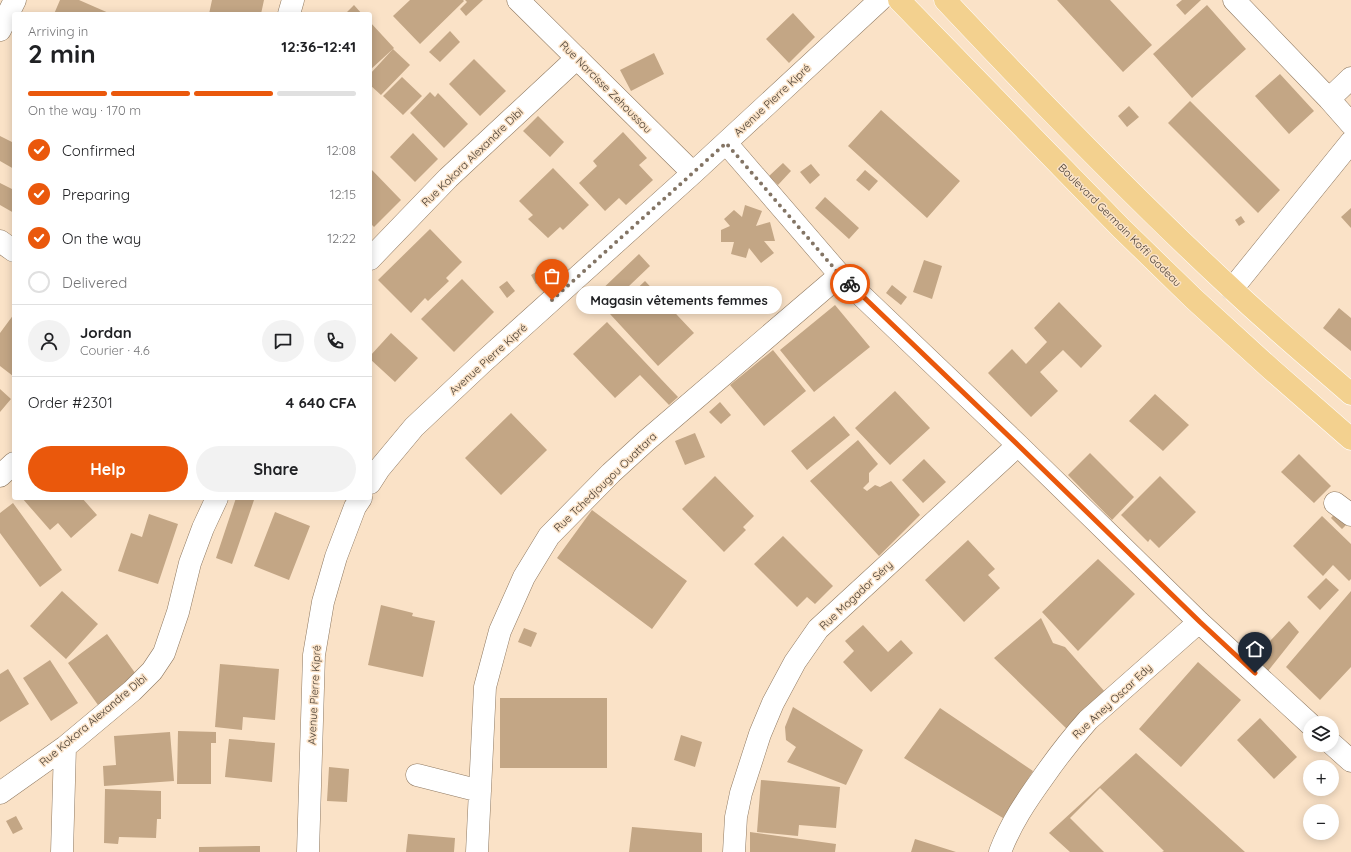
<!DOCTYPE html>
<meta charset="utf-8">
<style>
body{margin:0;font-family:Quicksand,sans-serif;background:#f2f2f2;color:#202124;height:100vh;display:flex;flex-direction:column;font-size:15px;white-space:nowrap}
*{box-sizing:border-box;margin:0}
p{font-size:13px;color:#757577}
.icon{flex:none;width:22px;height:22px;fill:none;stroke:currentColor;stroke-width:2;stroke-linecap:round;stroke-linejoin:round}
.map{position:relative;flex:1;overflow:hidden}
.drawer{position:absolute;left:12px;top:12px;width:360px;height:488px;display:flex;flex-direction:column;background:#fff;border-radius:4px;box-shadow:0 2px 10px #0003}
.drawer>*{flex:none}
.controls{position:absolute;left:1303px;top:716px;display:grid;gap:8px}
.controls a{display:grid;place-items:center;width:36px;height:36px;border-radius:50%;background:#fff;box-shadow:0 2px 10px #0003;font-size:20px}
.pin{position:absolute;display:grid;place-items:center;width:34px;height:34px;color:#fff;margin:-41px -17px;border-radius:50% 50% 50% 0;rotate:-45deg;box-shadow:0 0 4px #0007}
.pin .icon{rotate:45deg}
.courier{position:absolute;display:grid;place-items:center;width:40px;height:40px;margin:-20px;border:3px solid #ea580c;border-radius:50%;background:#fff;color:#222;box-shadow:0 1px 5px #0007}
.bubble{position:absolute;height:28px;border-radius:14px;background:#fff;box-shadow:0 2px 10px #0003;font-size:13px;font-weight:800;line-height:28px;text-align:center}
.head em{font-style:normal;font-weight:800}
.head div{display:flex;flex-direction:column-reverse}
.head{display:flex;align-items:center;justify-content:space-between;height:68px;padding:0 16px}
h1{font-size:26px;font-weight:800;line-height:30px}
.bar{display:grid;grid-template-columns:repeat(4,1fr);gap:6px 4px;align-content:center;height:48px;padding:0 16px}
.bar i{height:5px;border-radius:3px;background:#e0e0e0}
.bar .selected{background:#ea580c}
.bar p{grid-column:span 4}
.line{display:flex;align-items:center;gap:10px;padding:0 16px;border-top:1px solid #e0e0e0}
.line div{flex:1}
.round{display:grid;place-items:center;flex:none;width:42px;height:42px;border-radius:21px;background:#f2f2f2}
ol{padding:0 16px;list-style:none}
li{display:flex;align-items:center;gap:12px;height:44px}
li p{margin-inline-start:auto}
li .icon{padding:4px;border-radius:50%;background:#ea580c;color:#fff;stroke-width:4}
li:last-child{color:#757577}
li i{width:22px;height:22px;border:2px solid #e0e0e0;border-radius:50%}
.primary-button{display:flex;gap:8px;margin-top:auto;padding:8px 16px}
.primary-button a{flex:1;height:46px;border-radius:24px;background:#ea580c;color:#fff;font-size:16px;font-weight:800;line-height:46px;text-align:center}
.primary-button a+a{background:#f2f2f2;color:#202124}
.map>svg:first-child{display:block}
</style>
<div class="map">
<svg width="1351" height="852" viewBox="0 0 1351 852">
<rect width="100%" height="100%" fill="#fae2c7"/>
<path fill="#c3a685" d="M60 0H79L111 14H54Z
M212 0H264L261 14H209Z
M410 0H463L464 1 420 44 393 16Z
M465 0H483L466 16 460 9 467 2Z
M1057 0H1110L1152 45 1123 72Z
M1182 0H1201L1185 15 1176 5Z
M354 5 362 14H345Z
M1207 5 1246 49 1192 98 1153 54Z
M793 13 815 37 789 63 766 39Z
M370 22 394 48 370 70Z
M450 31 460 42 440 62 429 52Z
M393 49 410 65 381 95 370 85V74Z
M654 53 664 74 631 91 620 70Z
M474 59 506 91 480 116 449 84Z
M1280 74 1314 111 1289 134 1255 96Z
M402 77 422 96 403 115 383 96Z
M430 92 435 97 438 93 468 124 444 148 410 113Z
M1190 101 1280 190 1258 213 1168 123Z
M1129 106 1139 117 1127 127 1118 116Z
M881 110 960 181 927 218 848 146Z
M538 116 564 142 550 157 523 131Z
M623 132 647 158 639 165 653 180 626 205 619 198 605 211 579 183 597 166 593 161Z
M413 133 438 159 415 182 390 157Z
M0 136 14 143V169L0 161Z
M783 163 791 171 778 185 769 176Z
M811 164 820 175 810 184 800 172Z
M370 168 401 200 374 227 370 223Z
M553 168 589 205 563 230 560 227 548 238 528 219 533 215 519 201Z
M865 170 878 181 869 191 856 180Z
M0 183 14 190V213L0 205Z
M825 197 859 228 849 239 815 208Z
M745 205 762 211 756 226 770 222 775 241H764L774 253 761 263 749 248 746 258 731 254 734 242H721V230L730 226 724 219 734 210 742 217Z
M1351 208V228L1341 217Z
M1241 216 1245 222 1239 226 1235 220Z
M430 229 462 262 446 278 449 281 428 301 425 298 411 313 378 280Z
M639 254 650 266 607 307 596 295Z
M924 260 942 266 932 299 913 292Z
M548 265 553 274 536 284 531 275Z
M462 279 494 312 454 352 421 319Z
M507 281 515 291 507 298 499 287Z
M645 281 694 333 658 366 610 314Z
M892 285 907 297 901 305 886 293Z
M1059 302 1102 346 1081 368 1063 350 1040 372 1058 391 1031 417 988 373 1012 349 1026 364 1047 342 1034 328Z
M835 305 870 347 814 392 780 350Z
M1339 308 1351 318V351L1323 328Z
M14 314V374L13 376 0 366V333Z
M607 322 678 397 669 405 640 375 615 398 573 354Z
M391 333 418 358 395 382 370 359V356Z
M773 350 806 391 764 426 730 385Z
M0 389 11 399 0 412Z
M895 391 930 428 890 465 855 428Z
M1155 394 1189 425 1163 451 1129 421Z
M720 402 731 415 721 424 709 412Z
M511 413 547 450 501 495 465 458Z
M834 416 850 435 807 470 791 451Z
M695 433 705 457 685 465 675 441Z
M858 440 878 464 869 473V482L863 488 867 491 875 485 880 487 891 481 920 515 879 556 810 481Z
M1090 453 1134 497 1112 520 1068 475Z
M1299 454 1331 486 1314 503 1281 472Z
M924 459 946 482 923 503 902 480Z
M715 476 754 516 743 527 746 530 724 552 682 509Z
M1160 476 1196 512 1159 548 1150 539 1148 542 1121 515Z
M22 498H50L51 500 54 498H82L97 515 71 538 58 523 50 530Z
M236 498H248L254 500 232 564 216 558Z
M13 503 62 570 40 587 0 533V513Z
M1342 506 1351 520 1342 529 1331 518Z
M592 510 687 581 652 629 557 558Z
M275 512 310 526 289 580 254 566Z
M149 514 178 524 158 584 118 571 131 533 142 537Z
M1322 516 1351 544V579L1349 581 1333 565 1323 576 1293 546Z
M783 536 833 586 815 604 807 597 797 607 754 564Z
M968 540 995 569 988 575 1000 588 964 622 925 580Z
M1098 559 1135 594 1078 651 1042 612Z
M1326 578 1339 590 1320 610 1307 597Z
M62 591 98 624 66 659 30 626Z
M1351 591V667L1320 700 1286 667Z
M381 605 413 613 412 616 435 621 423 677 368 665Z
M1041 618 1053 643 1065 647 1106 693 1069 731 994 658Z
M1289 621 1299 632 1268 671 1251 652 1266 637 1270 641Z
M863 625 888 652 901 640 913 653 871 692 843 662 854 651 845 641Z
M524 628 537 633 531 647 518 642Z
M107 634 138 677 98 705 68 663Z
M50 660 78 703 51 721 23 678Z
M1198 662 1241 700 1181 767 1139 729Z
M220 664 279 669 275 720 243 717 242 730 215 727Z
M8 669 29 704 0 722V674Z
M500 698H607V768H500Z
M793 707 863 750 846 785 787 762 796 747 786 740 785 727Z
M940 708 1033 771 1003 818 904 758Z
M1260 718 1297 757 1274 779 1237 740Z
M178 731 216 732V743H211V784H177Z
M170 732 174 781 104 786 103 766 116 765 114 736Z
M681 735 702 742 695 767 674 760Z
M229 739 275 743 272 782 225 777Z
M1136 753 1245 852H1162L1164 851 1100 788 1070 818 1104 852H1070L1049 833Z
M329 767 349 769 347 802 327 801Z
M761 780 840 787 836 828 799 825 798 836 757 832Z
M105 789 161 791V819H157L156 838 119 837 118 844 104 843Z
M16 816 23 829 13 834 6 821Z
M632 827 702 833V852H629Z
M750 832 836 844 835 852H750Z
M408 834 455 838 454 852H406Z
M915 839 956 852H911Z
M260 846V852H199V847Z"/>
<g fill="none" stroke-linecap="round" stroke-linejoin="round">
<defs>
<path id="minor" d="M518 0 693 173
M1234 0 1329 99 1351 124
M289 14 293 0
M0 30 15 0
M1329 99 1351 78
M726 143 840 275 1018 445 1199 622 1310 724
M0 241 14 251
M370 259 448 178 577 58
M1232 289 1351 142
M0 476 14 463
M370 483 379 469 414 427 482 363 693 173 880 0
M1335 503 1351 515
M1332 744 1351 761
M417 775 480 791
M0 793 65 747 132 691 152 671 164 653 178 612 190 563 203 528 217 498
M62 852 65 747
M308 852 314 655 323 602 336 557 355 507 361 498
M477 852 485 687 500 631 524 577 549 536 611 473 646 441 840 275
M734 852 736 817 741 793 760 734 773 703 795 662 818 629 1018 445
M1000 852C1011 823 1026 801 1044 776 1058 756 1072 738 1088 720L1199 622"/>
<path id="major" d="M899 0 1121 228 1194 299 1272 370 1351 439
M945 0C1038 99 1132 196 1231 288 1270 325 1311 359 1351 394"/>
</defs>
<use href="#minor" stroke="#8f7961" stroke-width="23"/>
<use href="#major" stroke="#fff" stroke-width="23"/>
<use href="#minor" stroke="#fff" stroke-width="22"/>
<use href="#major" stroke="#f3d18f" stroke-width="22"/>
</g>
<g fill="none" stroke-linecap="round" stroke-linejoin="round">
<path stroke="#837464" stroke-width="4" stroke-dasharray="0 7.2" d="M552 300 726 143 840 275 850 284"/>
<path stroke="#ea580c" stroke-width="5" d="M850 284 1018 445 1200 622 1255 673"/>
</g>
<g text-anchor="middle" dominant-baseline="central" stroke-width="3" stroke-linejoin="round" paint-order="stroke">
<g font-size="11" fill="#43392f" stroke="#fae2c7">
<text transform="translate(606 87) rotate(45)">Rue Narcisse Zehoussou</text>
<text transform="translate(772 100) rotate(-43)">Avenue Pierre Kipré</text>
<text transform="translate(472 157) rotate(-44)">Rue Kokora Alexandre Dibi</text>
<text transform="translate(1120 225) rotate(45)">Boulevard Germain Koffi Gadeau</text>
<text transform="translate(488 359) rotate(-42)">Avenue Pierre Kipré</text>
<text transform="translate(605 482) rotate(-44)">Rue Tchedjougou Ouattara</text>
<text transform="translate(856 595) rotate(-43)">Rue Mogador Séry</text>
<text transform="translate(314 695) rotate(-87)">Avenue Pierre Kipré</text>
<text transform="translate(1112 701) rotate(-43)">Rue Aney Oscar Edy</text>
<text transform="translate(93 720) rotate(-40)">Rue Kokora Alexandre Dibi</text>
</g>
</g>
</svg>
<div class="controls">
<a><svg class="icon" aria-label="layers" viewBox="0 0 24 24"><path d="M12 4l9 5-9 5-9-5zM3 14l9 5 9-5"/></svg></a>
<a>+</a>
<a>−</a>
</div>
<div class="pin" style="left:552px;top:300px;background:#ea580c"><svg class="icon" aria-label="bag" viewBox="0 0 24 24"><path d="M5 8h14l-1 12H6zM9 8a3 3 0 0 1 6 0"/></svg></div>
<div class="pin" style="left:1255px;top:673px;background:#1f2937"><svg class="icon" aria-label="home" viewBox="0 0 24 24"><path d="M3 11l9-7 9 7M6 9v11h12V9"/></svg></div>
<div class="courier" style="left:850px;top:284px"><svg class="icon" aria-label="bike" viewBox="0 0 24 24"><circle cx="6" cy="16" r="4"/><circle cx="18" cy="16" r="4"/><path d="M6 16l4-8h5l3 8M10 8l3 8H6M13 5h3"/></svg></div>
<div class="bubble" style="left:576px;top:286px;width:206px">Magasin vêtements femmes</div>
<section class="drawer">
<div class="head"><div><h1>2 min</h1><p>Arriving in</p></div><em>12:36–12:41</em></div>
<div class="bar"><i class="selected"></i><i class="selected"></i><i class="selected"></i><i></i><p>On the way · 170 m</p></div>
<ol>
<li><svg class="icon" aria-label="check" viewBox="0 0 24 24"><path d="M5 12l5 5 9-10"/></svg>Confirmed<p>12:08</p></li>
<li><svg class="icon" aria-label="check" viewBox="0 0 24 24"><path d="M5 12l5 5 9-10"/></svg>Preparing<p>12:15</p></li>
<li><svg class="icon" aria-label="check" viewBox="0 0 24 24"><path d="M5 12l5 5 9-10"/></svg>On the way<p>12:22</p></li>
<li><i></i>Delivered</li>
</ol>
<div class="line" style="height:72px"><a class="round"><svg class="icon" aria-label="person" viewBox="0 0 24 24"><circle cx="12" cy="8" r="4"/><path d="M4 21q1-7 8-7t8 7"/></svg></a><div><b>Jordan</b><p>Courier · 4.6</p></div><a class="round"><svg class="icon" aria-label="chat" viewBox="0 0 24 24"><path d="M4 5h16v11H9l-5 4z"/></svg></a><a class="round"><svg class="icon" aria-label="phone" viewBox="0 0 24 24"><path d="M5 4h4l2 5-3 2q2 4 5 5l2-3 5 2v4C11 20 4 13 5 4z"/></svg></a></div>
<div class="line" style="height:52px"><div>Order #2301</div><b>4 640 CFA</b></div>
<div class="primary-button"><a>Help</a><a>Share</a></div>
</section>
</div>
